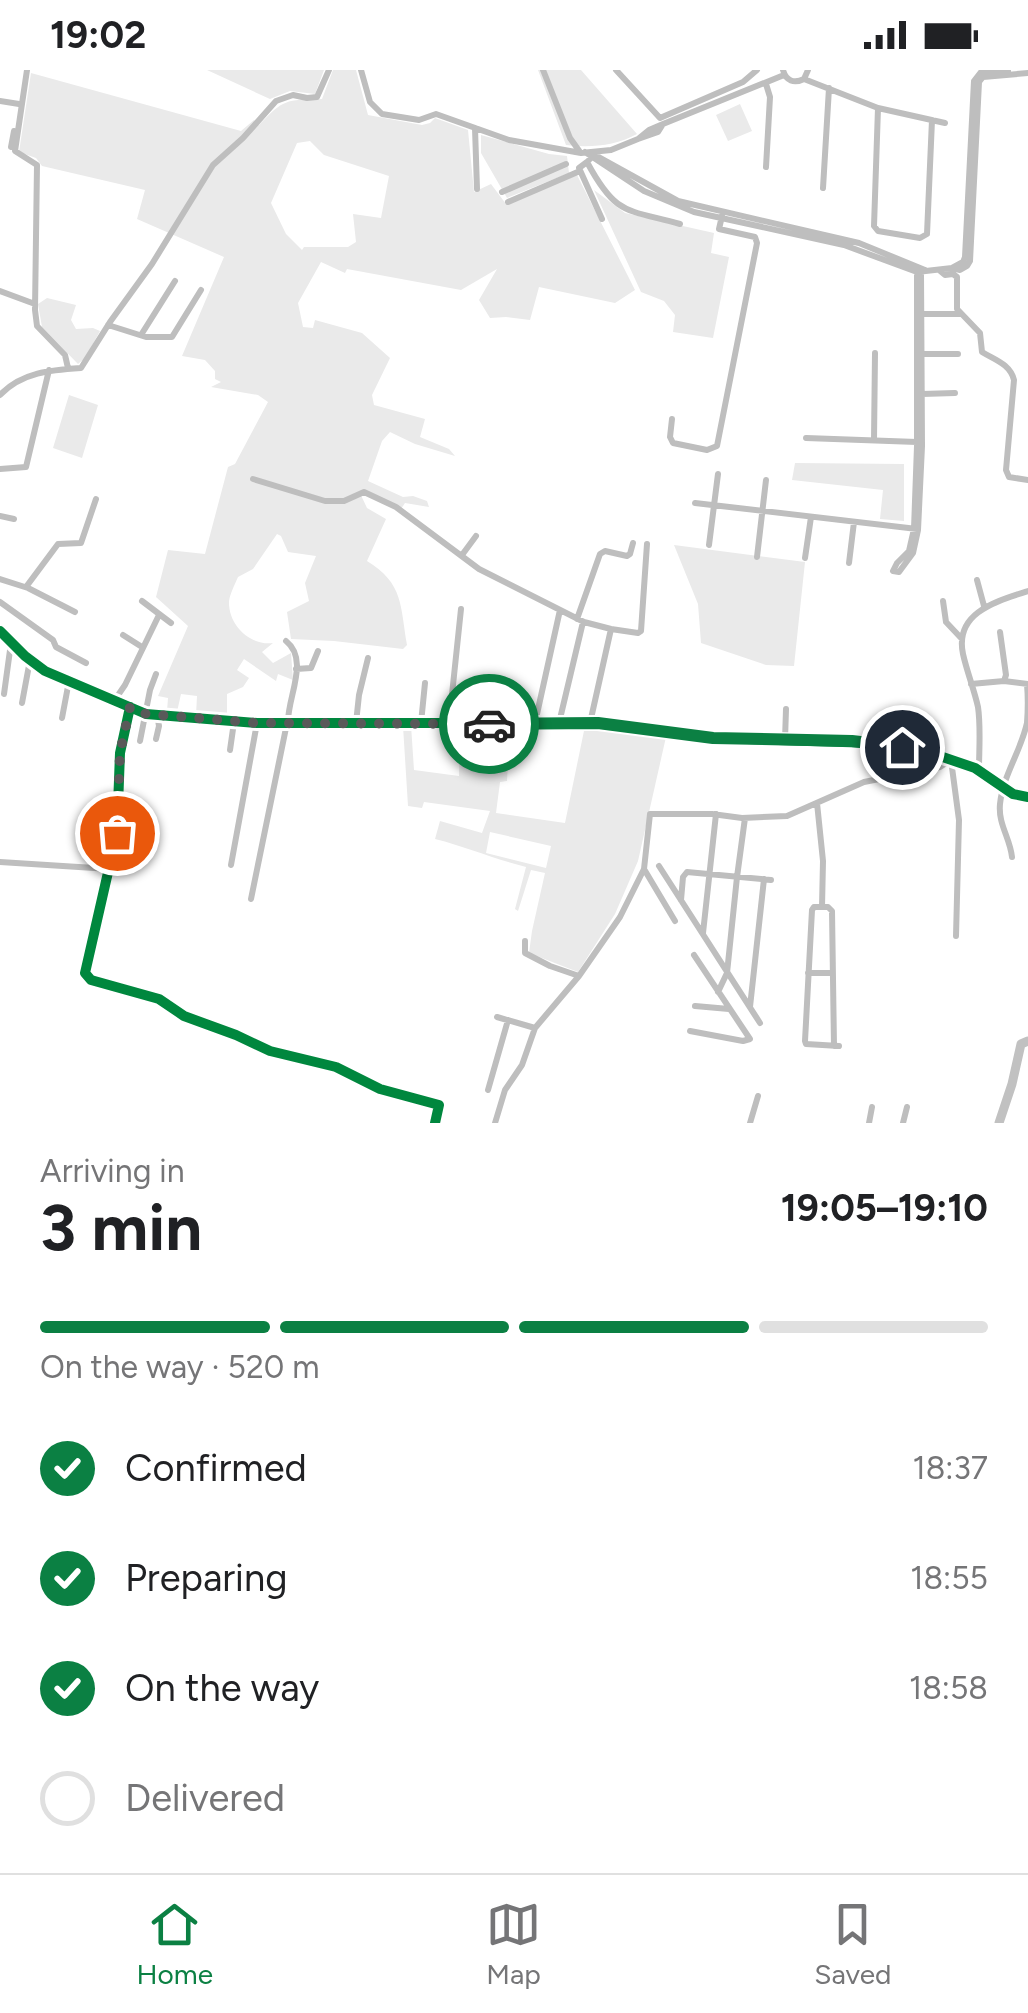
<!DOCTYPE html>
<meta charset="utf-8">
<style>
body{margin:0;font-family:Figtree,sans-serif;background:#f6f6f6;color:#202124;height:100vh;display:flex;flex-direction:column;font-size:38px;white-space:nowrap}
*{box-sizing:border-box;margin:0}
p{font-size:32px;color:#757577}
.icon{flex:none;width:55px;height:55px;fill:none;stroke:currentColor;stroke-width:2;stroke-linecap:round;stroke-linejoin:round}
.map{position:relative;height:1053px;overflow:hidden}
.details{display:flex;flex-direction:column;background:#fff;flex:1}
.details>*{flex:none}
.pin{position:absolute;display:grid;place-items:center;width:85px;height:85px;color:#fff;margin:-42px;border:5px solid #fff;border-radius:50%;box-shadow:0 2px 10px #0007}
.courier{position:absolute;display:grid;place-items:center;width:100px;height:100px;margin:-50px;border:8px solid #0b8043;border-radius:50%;background:#fff;color:#222;box-shadow:0 2px 12px #0007}
.head em{font-style:normal;font-weight:700}
.head div{display:flex;flex-direction:column-reverse}
.head{display:flex;align-items:center;justify-content:space-between;height:170px;padding:0 40px}
h1{font-size:65px;font-weight:700;line-height:75px}
.bar{display:grid;grid-template-columns:repeat(4,1fr);gap:15px 10px;align-content:center;height:120px;padding:0 40px}
.bar i{height:12px;border-radius:8px;background:#e0e0e0}
.bar .on{background:#0b8043}
.bar p{grid-column:span 4}
ol{padding:0 40px;list-style:none}
li{display:flex;align-items:center;gap:30px;height:110px}
li p{margin-inline-start:auto}
li .icon{padding:10px;border-radius:50%;background:#0b8043;color:#fff;stroke-width:4}
li:last-child{color:#757577}
li i{width:55px;height:55px;border:5px solid #e0e0e0;border-radius:50%}
.status{display:flex;justify-content:space-between;align-items:center;height:70px;padding:0 50px;background:#fff;direction:ltr}
.status svg{height:28px;fill:currentColor}
.dock{display:flex;justify-content:space-around;align-items:center;height:140px;border-top:2px solid #e0e0e0;background:#fff;font-size:28px;color:#757577}
.dock a{display:grid;justify-items:center;gap:5px}
.dock .on{color:#0b8043}
.map>svg:first-child{display:block}
</style>
<div class="status"><b>19:02</b><svg viewBox="0 0 49 12"><path d="M0 12V9h3v3zM5 12V6h3v6zM10 12V3h3v9zM15 12V0h3v12zM26 1h20v11H26zM47 4h2v5h-2z"/></svg></div>
<div class="map">
<svg width="1028" height="1053" viewBox="0 0 1028 1053">
<rect width="100%" height="100%" fill="#fff"/>
<path fill="#eaeaea" fill-rule="evenodd" d="M207 0H324L315 24 290 21 270 29Z
M333 0H356L368 45 422 55 430 53 435 48 468 60 474 122 491 114 506 134 577 105 635 220 615 233 539 217 530 250 506 247 490 248 479 230 497 199 461 220 347 199 345 203 321 192 298 233 303 257 313 258 315 250 362 263 390 288 372 325 374 335 425 349 420 367 449 379 455 386 415 374 390 362 382 371 368 411 403 427 413 426 427 431 429 437 405 433 401 439 366 421H359L367 438 386 449 367 491C404 514 400 535 407 575L403 579 334 571 291 569 287 542 309 531 305 513 316 486 288 482 281 466 277 464 253 499 238 507C235 514 230 524 229 531 228 555 250 576 273 573L262 582 273 593 291 583 293 610 278 604 276 611 244 589 237 600 249 608 243 617 227 624V646L196 645 197 626 181 624 177 642 167 641 168 628 158 626 188 556 156 527 168 480 205 484 228 397 235 394 268 332 258 325 211 317 221 312 215 309V301L205 290 182 286 224 187 137 149 145 120 42 96 36 88 19 82 31 3 241 61 254 50 259 55C284 29 285 30 322 29ZM310 71 324 85 389 106 381 148 353 144 356 172 348 177H304L302 180 286 164 271 133 297 73Z
M538 0H581L637 64C615 76 590 78 566 75Z
M740 34 752 61 728 71 716 45Z
M481 65 549 84 567 86 569 103 507 128 481 83Z
M594 120 625 143 714 163 711 183 729 187 713 268 673 262 675 245 664 231 641 222Z
M47 228 76 235 71 250 76 259 93 258 100 261 85 288 78 294 42 257 38 234Z
M69 325 98 335 82 388 53 378Z
M795 393 904 394V451L880 449 883 420 792 410Z
M674 475 805 492 794 596 766 595 701 573 698 534Z
M411 655 414 700 459 706 460 655 510 656 507 711 500 712 496 743 565 753 585 656 666 667 638 791 615 844 578 902 529 883 532 861 545 803 531 800 518 841 515 839 526 797C494 789 467 777 435 769L440 751 482 763 490 741 424 732 422 738 408 736 403 656ZM490 762 551 776 546 798 486 783Z"/>
<g fill="none" stroke-linecap="round" stroke-linejoin="round">
<path stroke="#bebebe" stroke-width="6" d="M27 0 15 81 37 95 35 240 37 256 65 285 68 298
M361 0 370 32 382 44 419 50 436 44 509 70 581 83 611 80 638 69
M543 0 570 68 580 82
M616 0 660 48 743 12 757 0
M783 0C786 11 794 14 804 9L808 0
M804 9 878 38 945 53
M766 14 770 27 766 97
M0 31 19 34
M878 38 874 156 878 161 920 168 927 164 932 50
M663 54 784 5
M663 54 658 62 638 69 649 60Z
M475 58 477 119
M11 77 14 61
M585 82 644 121 694 142 844 175 917 202 952 198 960 200 967 196 970 191 979 12 983 7 1028 3
M591 83 678 131 859 173 925 200
M592 87 587 92C616 146 626 139 680 154
M587 92 579 98 602 149
M823 118 829 18
M502 122 566 94
M508 132 580 101
M952 198 963 192 965 187 974 11 981 2 1008 0
M939 200 945 205 953 204 957 207V239L980 263 982 282C995 290 1010 294 1014 310L1006 400 1009 407 1028 410
M917 202V376L914 459 909 481 897 493 893 501 899 502 913 483 918 460 922 376 921 203
M0 221 35 234
M921 244H960
M108 255 146 267H172L201 220
M141 265 175 211
M922 284H958
M922 324 955 323
M0 325C22 302 51 300 81 298L110 252 152 194 213 95 243 68 276 31 293 25 307 28 317 27 329 0
M672 349 670 367 673 373 707 380 717 376 757 173 755 167 719 159 722 146
M806 368 917 372
M874 370 875 283
M0 399 26 397 49 300
M253 409 325 431H344L364 422 396 437 479 499 584 552 611 559 638 563 641 561 647 474
M695 433 917 459
M0 446 14 449
M709 475 718 404
M462 485 476 466
M757 487 766 410
M805 488 811 447
M849 493 854 452
M0 509 28 518 75 542
M977 510 984 536
M26 517 58 474 81 473 96 429
M142 531 171 553
M943 531 946 552 962 569
M0 532 53 570 56 577 86 593
M577 549 600 484 605 481 627 486 630 484 633 473
M1000 562 1006 605 1004 611
M123 565 142 577
M286 571C310 590 287 628 288 653
M296 599 311 598 318 581
M971 614 1004 611 1028 614
M4 624 11 573
M114 631 125 615 159 545
M22 633 30 590
M130 637 120 683 117 763 85 903 91 910 159 929 184 946 236 965 270 981 336 997 380 1019 439 1035 435 1053
M62 648 69 611
M356 653 359 625 368 588
M421 653 425 613
M449 653 461 539
M535 653 560 540
M559 653 583 552
M590 653 611 559
M156 669 159 656 157 644
M785 670 786 639
M140 671 150 620 156 604
M230 680 234 652
M979 700C979 680 981 657 978 637 974 619 967 602 963 584 954 542 998 531 1028 521
M817 733 823 791 822 837
M1012 787C1010 768 998 754 1000 734 1003 705 1021 681 1027 653 1028 640 1028 626 1027 614
M0 792 110 799
M231 795 257 653
M659 796 760 953
M644 799 675 851
M251 829 287 653
M681 830 683 807 687 802 771 810
M822 837H814L812 840 805 971 806 974 839 976
M822 837H828L832 841 834 976
M703 863 716 744
M808 903H833
M579 906 620 847 644 799 650 744H712L742 748 787 746 864 712 940 697 951 690 959 750 956 866
M718 922 727 903 737 807 745 748
M695 936 729 939
M750 937 764 809
M497 947 535 958 579 906 550 896 525 883V871
M690 961 743 971 750 969 694 885
M488 1020 508 950
M495 1053 505 1020 522 995 535 958
M750 1053 758 1026
M869 1053 872 1037
M903 1053 907 1037"/>
<path stroke="#c1c1c1" stroke-width="9" d="M0 561 25 586 45 601 146 644 257 653H598L713 668 875 673 928 682 975 698 1013 724 1028 727
M999 1053 1012 1014 1021 974 1028 971"/>
<defs>
<path id="cycleway" d="M0 561 25 586 45 601 146 644 257 653H598L713 668 875 673 928 682 975 698 1013 724 1028 727
M130 637 120 683 117 763 85 903 91 910 159 929 184 946 236 965 270 981 336 997 380 1019 439 1035 435 1053"/>
</defs>
<use href="#cycleway" stroke="#fff" stroke-width="16"/>
<use href="#cycleway" stroke="#00873e" stroke-width="10"/>
</g>
<g fill="none" stroke-linecap="round" stroke-linejoin="round">
<path stroke="#595959" stroke-width="10" stroke-dasharray="0 18" d="M117 763 120 683 130 637 146 644 257 653 489 654"/>
<path stroke="#0b8043" stroke-width="12" d="M489 654 598 653 713 668 852 671 902 677"/>
</g>
</svg>
<div class="pin" style="left:117px;top:763px;background:#ea580c"><svg class="icon" aria-label="bag" viewBox="0 0 24 24"><path d="M5 8h14l-1 12H6zM9 8a3 3 0 0 1 6 0"/></svg></div>
<div class="pin" style="left:902px;top:677px;background:#1f2937"><svg class="icon" aria-label="home" viewBox="0 0 24 24"><path d="M3 11l9-7 9 7M6 9v11h12V9"/></svg></div>
<div class="courier" style="left:489px;top:654px"><svg class="icon" aria-label="car" viewBox="0 0 24 24"><path d="M5 17H2v-5l4-1 3-4h7l3 4 3 1v5h-3M9 17h6M6 11h13"/><circle cx="7" cy="17" r="2"/><circle cx="17" cy="17" r="2"/></svg></div>
</div>
<section class="details">
<div class="head"><div><h1>3 min</h1><p>Arriving in</p></div><em>19:05–19:10</em></div>
<div class="bar"><i class="on"></i><i class="on"></i><i class="on"></i><i></i><p>On the way · 520 m</p></div>
<ol>
<li><svg class="icon" aria-label="check" viewBox="0 0 24 24"><path d="M5 12l5 5 9-10"/></svg>Confirmed<p>18:37</p></li>
<li><svg class="icon" aria-label="check" viewBox="0 0 24 24"><path d="M5 12l5 5 9-10"/></svg>Preparing<p>18:55</p></li>
<li><svg class="icon" aria-label="check" viewBox="0 0 24 24"><path d="M5 12l5 5 9-10"/></svg>On the way<p>18:58</p></li>
<li><i></i>Delivered</li>
</ol>
</section>
<nav class="dock">
<a class="on"><svg class="icon" aria-label="home" viewBox="0 0 24 24"><path d="M3 11l9-7 9 7M6 9v11h12V9"/></svg>Home</a>
<a><svg class="icon" aria-label="map" viewBox="0 0 24 24"><path d="M3 6l6-2 6 2 6-2v14l-6 2-6-2-6 2zM9 4v14M15 6v14"/></svg>Map</a>
<a><svg class="icon" aria-label="saved" viewBox="0 0 24 24"><path d="M7 4h10v16l-5-4-5 4z"/></svg>Saved</a>
</nav>
